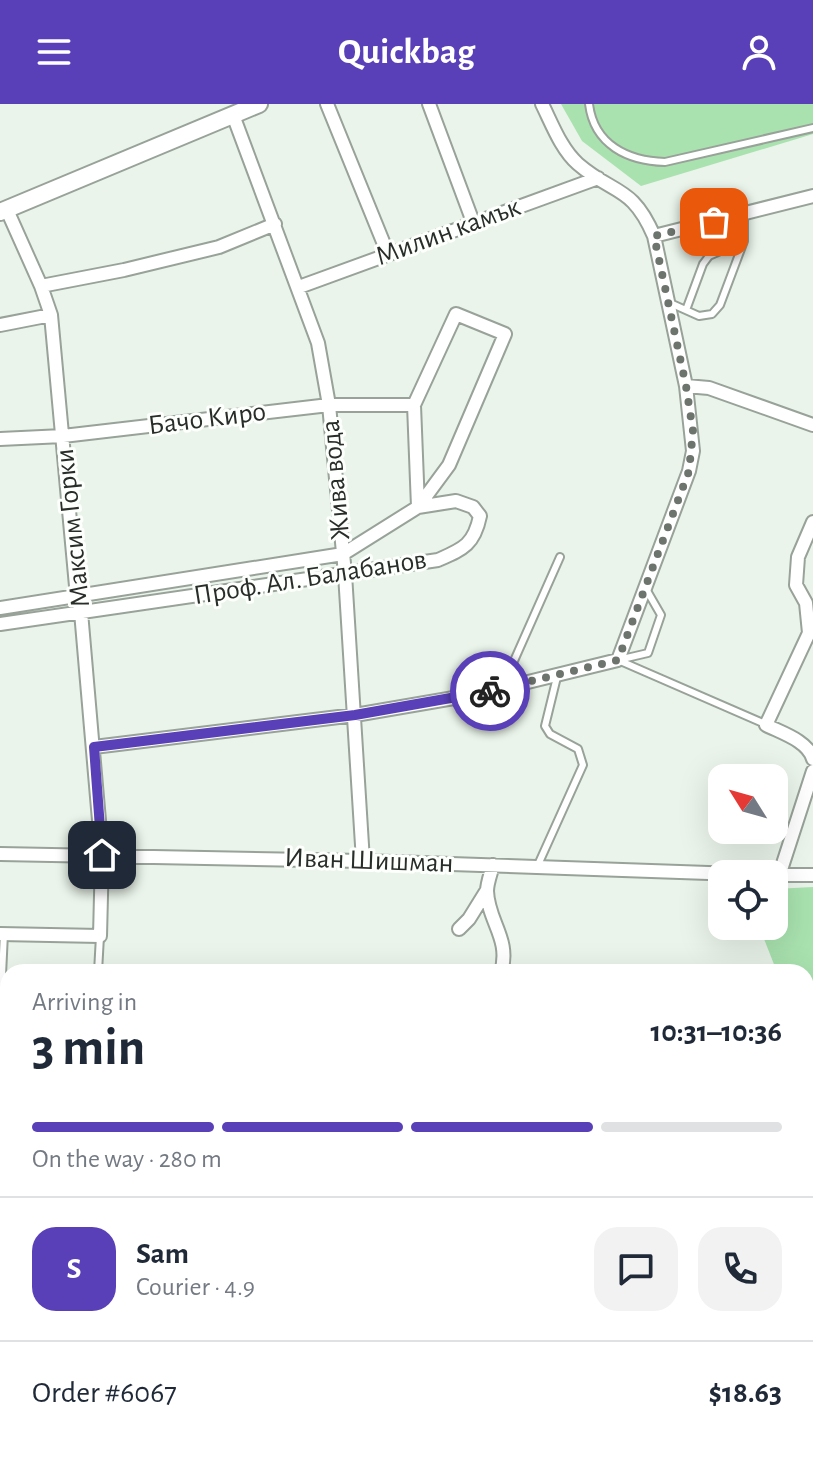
<!DOCTYPE html>
<meta charset="utf-8">
<style>
body{margin:0;font-family:"Alegreya Sans",sans-serif;background:#f2f2f3;color:#1f2937;height:100vh;display:flex;flex-direction:column;font-size:30px;white-space:nowrap}
*{box-sizing:border-box;margin:0}
p{font-size:26px;color:#747a83}
.icon{flex:none;width:44px;height:44px;fill:none;stroke:currentColor;stroke-width:2;stroke-linecap:round;stroke-linejoin:round}
.map{position:relative;flex:1;overflow:hidden}
.panel{position:absolute;left:0px;top:860px;width:814px;height:496px;display:flex;flex-direction:column;background:#fff;border-radius:24px 24px 0 0;box-shadow:0 8px 32px #0002}
.panel>*{flex:none}
.needle{width:52px;rotate:307deg}
.controls{position:absolute;left:708px;top:660px;display:grid;gap:16px}
.controls a{display:grid;place-items:center;width:80px;height:80px;border-radius:16px;background:#fff;box-shadow:0 8px 32px #0002;font-size:40px}
.pin{position:absolute;display:grid;place-items:center;width:68px;height:68px;color:#fff;margin:-34px;border-radius:16px;box-shadow:0 4px 12px #0006}
.courier{position:absolute;display:grid;place-items:center;width:80px;height:80px;margin:-40px;border:6px solid #5940b8;border-radius:50%;background:#fff;color:#222;box-shadow:0 2px 10px #0007}
.head em{font-style:normal;font-weight:600}
.head div{display:flex;flex-direction:column-reverse}
.head{display:flex;align-items:center;justify-content:space-between;height:136px;padding:0 32px}
h1{font-size:52px;font-weight:600;line-height:60px}
.bar{display:grid;grid-template-columns:repeat(4,1fr);gap:12px 8px;align-content:center;height:96px;padding:0 32px}
.bar i{height:10px;border-radius:6px;background:#e0e1e3}
.bar .on{background:#5940b8}
.bar p{grid-column:span 4}
.line{display:flex;align-items:center;gap:20px;padding:0 32px;border-top:2px solid #e0e1e3}
.line div{flex:1}
.round{display:grid;place-items:center;flex:none;width:84px;height:84px;border-radius:24px;background:#f2f2f3}
header{display:flex;justify-content:space-between;align-items:center;height:104px;padding:0 32px;background:#5940b8;color:#fff;font-size:36px;font-weight:600}
.map>svg:first-child{display:block}
</style>
<header><svg class="icon" aria-label="menu" viewBox="0 0 24 24"><path d="M4 6h16M4 12h16M4 18h16"/></svg>Quickbag<svg class="icon" aria-label="person" viewBox="0 0 24 24"><circle cx="12" cy="8" r="4"/><path d="M4 21q1-7 8-7t8 7"/></svg></header>
<div class="map">
<svg width="813" height="1356" viewBox="0 0 813 1356">
<rect width="100%" height="100%" fill="#eaf4ea"/>
<path fill="#a9e2af" d="M561 0H813V30L641 82 582 37Z
M813 783V958L806 941V868H777L759 822H774V785Z
M806 1215 813 1219V1356H776V1348H806Z"/>
<g fill="none" stroke-linecap="round" stroke-linejoin="round">
<defs>
<path id="service" d="M589 0C594 41 628 57 665 58L813 24
M670 199 699 212 712 210 720 201 744 137V111
M686 206 703 160 709 152 743 137
M618 556 765 620
M618 556 648 549 661 511 646 485
M502 584 560 453
M537 763 583 661 578 645 550 630 545 622 557 573
M98 868 100 832
M0 913 4 829"/>
<path id="minor" d="M327 0 388 150
M429 0 473 118
M233 11 318 239 329 301 345 470 363 757
M654 132 813 92
M41 182 124 166 219 143 275 120
M299 183 598 74
M456 210 505 230 449 361 418 403 414 301Z
M0 221 51 211
M686 282 709 284 813 321
M0 335 63 332 329 301H414
M813 418 798 453 796 481 806 499 809 529 766 621C782 629 808 637 813 655
M0 504 343 450 418 403 456 397 473 403 480 412C474 441 463 445 438 456L0 520
M94 643 355 611 483 589 618 556 689 367 693 347 686 282 654 132C632 81 614 91 578 60 561 45 552 20 542 0
M0 750 363 757 737 770
M493 761C491 769 487 779 487 787 488 818 511 835 501 868
M774 771H813
M779 772 813 667
M459 825 469 815 487 786
M0 830 100 832 102 751 81 508 77 493 51 211 41 182 7 106
M0 1025 8 1043
M0 1197H8
M0 1339 8 1343
M17 1348 32 1356
M259 1348 261 1356
M401 1348 409 1356
M159 1356 162 1348
M343 1356 357 1348
M429 1356 434 1348"/>
<path id="tertiary" d="M0 108 259 0"/>
</defs>
<use href="#service" stroke="#98a299" stroke-width="10"/>
<use href="#minor" stroke="#98a299" stroke-width="16"/>
<use href="#tertiary" stroke="#98a299" stroke-width="20"/>
<use href="#service" stroke="#fff" stroke-width="6"/>
<use href="#minor" stroke="#fff" stroke-width="12"/>
<use href="#tertiary" stroke="#fff" stroke-width="16"/>
</g>
<g fill="none" stroke-linecap="round" stroke-linejoin="round">
<path stroke="#6d736d" stroke-width="8" stroke-dasharray="0 14.4" d="M490 587 618 556 689 367 693 327 686 282 654 132 714 118"/>
<path stroke="#5940b8" stroke-width="10" d="M102 751 94 643 355 611 490 587"/>
</g>
<g text-anchor="middle" dominant-baseline="central" stroke-width="6" stroke-linejoin="round" paint-order="stroke">
<g font-size="28" fill="#292d2a" stroke="#fdfffd">
<text transform="translate(448 128) rotate(-20)">Милин камък</text>
<text transform="translate(207 315) rotate(-7)">Бачо Киро</text>
<text transform="translate(336 376) rotate(-95)">Жива вода</text>
<text transform="translate(73 424) rotate(-96)">Максим Горки</text>
<text transform="translate(310 474) rotate(-9)">Проф. Ал. Балабанов</text>
<text transform="translate(369 757) rotate(2)">Иван Шишман</text>
</g>
</g>
</svg>
<div class="controls">
<a><svg class="needle" viewBox="-14 -14 28 28"><path d="M0-13l5 13h-10z" fill="#e53935"/><path d="M0 13l5-13h-10z" fill="#747a83"/></svg></a>
<a><svg class="icon" aria-label="locate" viewBox="0 0 24 24"><circle cx="12" cy="12" r="6"/><path d="M12 2v4M12 18v4M2 12h4M18 12h4"/></svg></a>
</div>
<div class="pin" style="left:714px;top:118px;background:#ea580c"><svg class="icon" aria-label="bag" viewBox="0 0 24 24"><path d="M5 8h14l-1 12H6zM9 8a3 3 0 0 1 6 0"/></svg></div>
<div class="pin" style="left:102px;top:751px;background:#1f2937"><svg class="icon" aria-label="home" viewBox="0 0 24 24"><path d="M3 11l9-7 9 7M6 9v11h12V9"/></svg></div>
<div class="courier" style="left:490px;top:587px"><svg class="icon" aria-label="bike" viewBox="0 0 24 24"><circle cx="6" cy="16" r="4"/><circle cx="18" cy="16" r="4"/><path d="M6 16l4-8h5l3 8M10 8l3 8H6M13 5h3"/></svg></div>
<section class="panel">
<div class="head"><div><h1>3 min</h1><p>Arriving in</p></div><em>10:31–10:36</em></div>
<div class="bar"><i class="on"></i><i class="on"></i><i class="on"></i><i></i><p>On the way · 280 m</p></div>
<div class="line" style="height:144px"><b class="round" style="background:#5940b8;color:#fff">S</b><div><b>Sam</b><p>Courier · 4.9</p></div><a class="round"><svg class="icon" aria-label="chat" viewBox="0 0 24 24"><path d="M4 5h16v11H9l-5 4z"/></svg></a><a class="round"><svg class="icon" aria-label="phone" viewBox="0 0 24 24"><path d="M5 4h4l2 5-3 2q2 4 5 5l2-3 5 2v4C11 20 4 13 5 4z"/></svg></a></div>
<div class="line" style="height:104px"><div>Order #6067</div><b>$18.63</b></div>
</section>
</div>
